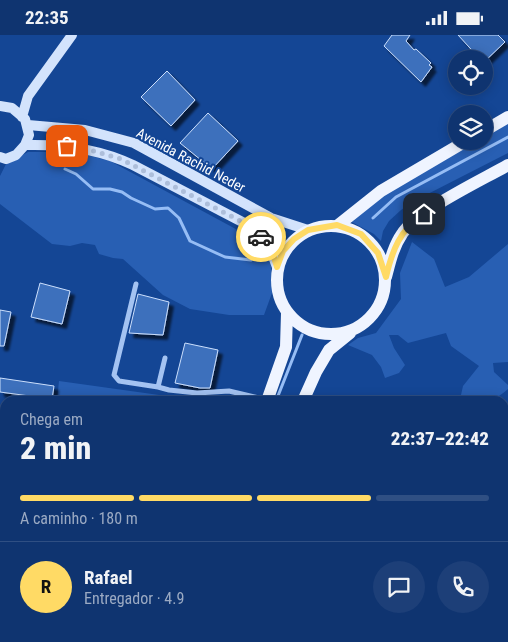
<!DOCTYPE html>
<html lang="pt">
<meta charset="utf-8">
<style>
body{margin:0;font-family:"Roboto Condensed",sans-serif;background:#1d3f78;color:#f1f3f6;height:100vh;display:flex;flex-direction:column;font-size:19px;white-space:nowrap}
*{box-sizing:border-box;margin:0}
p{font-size:16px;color:#9baac3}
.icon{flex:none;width:28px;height:28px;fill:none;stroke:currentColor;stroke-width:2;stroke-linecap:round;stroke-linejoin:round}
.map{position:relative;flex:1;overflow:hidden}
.sheet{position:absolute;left:0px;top:361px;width:509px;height:246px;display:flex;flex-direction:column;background:#0f3470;border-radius:15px 15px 0 0;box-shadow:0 2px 12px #0003,0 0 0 1px #2f4f83}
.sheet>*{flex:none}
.fabs{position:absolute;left:448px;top:15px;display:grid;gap:10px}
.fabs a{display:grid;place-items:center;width:45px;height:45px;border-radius:50%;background:#0f3470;box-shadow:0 2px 12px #0003,0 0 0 1px #2f4f83;font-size:25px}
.pin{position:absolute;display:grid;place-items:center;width:42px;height:42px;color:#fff;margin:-21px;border-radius:10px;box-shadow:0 2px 8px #0006}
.courier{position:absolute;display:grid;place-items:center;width:50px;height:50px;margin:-25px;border:4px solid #ffda65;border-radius:50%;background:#fff;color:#222;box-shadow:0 1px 6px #0007}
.overview em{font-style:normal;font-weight:800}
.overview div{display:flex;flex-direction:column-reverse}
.overview{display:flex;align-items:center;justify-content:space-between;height:85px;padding:0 20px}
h1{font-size:32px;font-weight:800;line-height:38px}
.bar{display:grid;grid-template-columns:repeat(4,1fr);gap:8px 5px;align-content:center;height:60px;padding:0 20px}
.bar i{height:6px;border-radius:4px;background:#2f4f83}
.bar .on{background:#ffda65}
.bar p{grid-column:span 4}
.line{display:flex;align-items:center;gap:12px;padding:0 20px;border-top:1px solid #2f4f83}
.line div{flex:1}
.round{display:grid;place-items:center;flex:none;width:52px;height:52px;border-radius:26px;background:#1d3f78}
.status{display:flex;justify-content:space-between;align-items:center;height:35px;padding:0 25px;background:#0f3470;direction:ltr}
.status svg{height:14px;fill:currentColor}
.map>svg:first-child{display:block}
</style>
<div class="status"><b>22:35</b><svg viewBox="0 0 49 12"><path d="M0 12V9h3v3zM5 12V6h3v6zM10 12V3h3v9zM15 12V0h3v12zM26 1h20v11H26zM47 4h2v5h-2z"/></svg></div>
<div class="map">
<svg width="508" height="607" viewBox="0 0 508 607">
<defs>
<filter id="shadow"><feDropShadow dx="4.5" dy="4.5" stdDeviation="1" flood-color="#0009"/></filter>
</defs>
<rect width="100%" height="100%" fill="#144695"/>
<path fill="#285fb3" d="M508 88V118L416 165 401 175 389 186 383 196 381 206 374 199 348 185 383 160 478 106H484V103Z
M28 117H75L110 126 245 199 265 214 271 223 272 258 264 280H229L190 274 163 260 123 224 113 223 99 219 95 210 82 208 70 211 52 209 0 169V141L6 129Z
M412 207 434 224 445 252 469 242 508 209V327L493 328 494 337 508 350V354C492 368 480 372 461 360L463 351 479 331 451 311 446 298 408 308 398 300H389L394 313 405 330 399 338 385 343 381 332 372 320 348 310 358 303 376 298 401 264 400 238Z
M59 346 202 366H57Z"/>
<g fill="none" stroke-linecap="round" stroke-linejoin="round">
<path stroke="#96bdf5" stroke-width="3" d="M65 134 76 139 93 154H110L122 157 131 163 155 174 168 173 179 183 190 206 225 222 251 225
M373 183 396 162 508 102
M276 366 302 300
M181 607 183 602"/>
</g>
<path fill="#3d70bc" stroke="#ccdffc" filter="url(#shadow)" d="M392 0H410L406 6 414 15 416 14 431 28 429 30 432 32 421 47 384 11Z
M458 0H498L505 7 484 27V24H480Z
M167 36 195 65 171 91 141 62Z
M208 78 238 106 212 134 180 108Z
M40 248 70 256 62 289 31 282Z
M138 259 169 267 163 300 129 298Z
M0 275 11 277 4 311H0Z
M185 308 218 315 210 353H200L175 348Z
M0 343 54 351 52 364 0 357Z"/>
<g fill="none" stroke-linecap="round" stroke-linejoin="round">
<path stroke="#a4c3f2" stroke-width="5" d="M136 249 114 340 119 346 158 352
M165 323 158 352 169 355 197 358 229 356 267 365
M504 410 508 407
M0 517 5 508
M0 538 5 541
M0 573 5 564
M504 595 508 598
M72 607 74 602
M126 607 129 602
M461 607 464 602"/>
<path stroke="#d3e3fc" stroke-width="10" d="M0 71 12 73 25 84 29 100 25 110 16 120 6 124 0 122
M22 82 28 61 72 0
M28 90 85 95 134 108 271 183 308 195
M25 110C62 109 100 114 133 130L250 191C264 202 271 215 277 232"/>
<path stroke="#eff4ff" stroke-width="12" d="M484 96 508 82
M277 245a54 54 0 1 1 108 0a54 54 0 1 1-108 0Z
M337 191 381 156 466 106
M386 242C390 227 393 212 402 199 416 176 482 145 508 130
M267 366 286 312 287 278
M303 366 316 337 329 315 350 298
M160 607 163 602
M222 607 225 602"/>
</g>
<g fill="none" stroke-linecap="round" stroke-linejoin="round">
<path stroke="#adbeda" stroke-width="5" stroke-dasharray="0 9" d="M67 111 94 116 121 124 250 191 261 202"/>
<path stroke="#ffda65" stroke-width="6" d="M261 202 272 216 277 232 283 216 294 204 308 195 337 190 361 199 378 218 386 242C392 216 400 194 424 179"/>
</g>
<g text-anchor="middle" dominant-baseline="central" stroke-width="4" stroke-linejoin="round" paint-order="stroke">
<g font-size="14" fill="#fff" stroke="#144695">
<text transform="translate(191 125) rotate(28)">Avenida Rachid Neder</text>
</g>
</g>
</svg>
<div class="fabs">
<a><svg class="icon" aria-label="locate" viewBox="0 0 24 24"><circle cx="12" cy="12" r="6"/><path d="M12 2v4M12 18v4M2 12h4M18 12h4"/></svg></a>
<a><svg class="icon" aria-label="layers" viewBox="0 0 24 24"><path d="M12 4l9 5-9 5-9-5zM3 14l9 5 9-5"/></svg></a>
</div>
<div class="pin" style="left:67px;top:111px;background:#ea580c"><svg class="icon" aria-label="bag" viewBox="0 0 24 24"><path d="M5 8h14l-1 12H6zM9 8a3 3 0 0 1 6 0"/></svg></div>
<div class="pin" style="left:424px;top:179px;background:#1f2937"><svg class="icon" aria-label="home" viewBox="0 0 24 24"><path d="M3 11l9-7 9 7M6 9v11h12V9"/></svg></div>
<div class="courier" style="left:261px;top:202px"><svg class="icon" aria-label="car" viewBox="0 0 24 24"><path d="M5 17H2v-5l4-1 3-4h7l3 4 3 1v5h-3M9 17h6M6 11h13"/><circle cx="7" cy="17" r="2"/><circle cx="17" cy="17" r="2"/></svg></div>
<section class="sheet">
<div class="overview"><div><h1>2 min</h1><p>Chega em</p></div><em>22:37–22:42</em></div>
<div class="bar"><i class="on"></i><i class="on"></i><i class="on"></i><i></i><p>A caminho · 180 m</p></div>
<div class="line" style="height:90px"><b class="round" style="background:#ffda65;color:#111">R</b><div><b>Rafael</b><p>Entregador · 4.9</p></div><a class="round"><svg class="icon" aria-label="chat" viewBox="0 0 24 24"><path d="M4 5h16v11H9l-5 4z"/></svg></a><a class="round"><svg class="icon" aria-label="phone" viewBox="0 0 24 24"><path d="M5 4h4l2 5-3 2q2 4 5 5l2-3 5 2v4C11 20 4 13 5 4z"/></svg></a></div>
</section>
</div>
